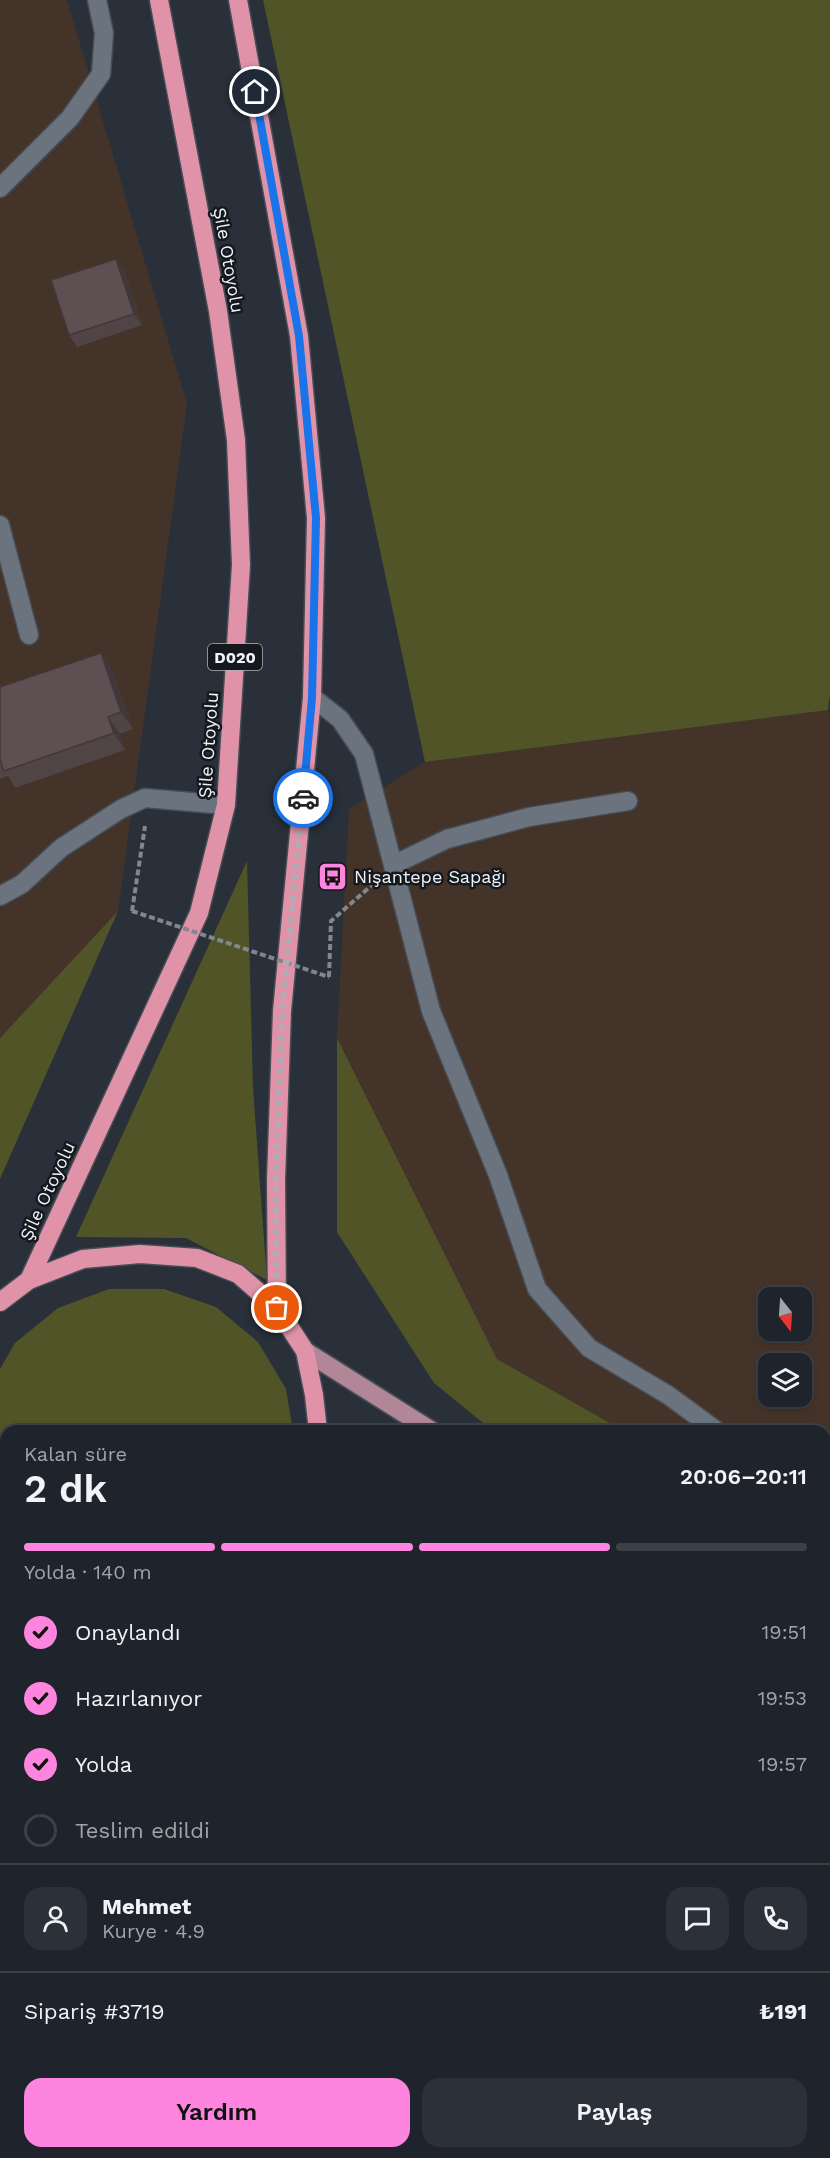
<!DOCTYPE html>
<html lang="tr">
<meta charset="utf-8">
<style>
body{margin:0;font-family:"Work Sans",sans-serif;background:#2c3038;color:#f1f3f6;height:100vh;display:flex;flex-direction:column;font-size:22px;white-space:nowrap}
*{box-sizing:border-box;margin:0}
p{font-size:20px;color:#a1a4a9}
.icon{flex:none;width:33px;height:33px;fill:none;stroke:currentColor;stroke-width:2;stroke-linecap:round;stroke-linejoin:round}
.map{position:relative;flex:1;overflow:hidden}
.drawer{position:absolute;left:0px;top:1425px;width:831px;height:734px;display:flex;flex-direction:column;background:#1f242c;border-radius:18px 18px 0 0;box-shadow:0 3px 9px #0003,0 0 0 2px #3c4148}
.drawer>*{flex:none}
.needle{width:39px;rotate:163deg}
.buttons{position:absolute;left:758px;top:1287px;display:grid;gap:12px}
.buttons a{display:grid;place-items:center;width:54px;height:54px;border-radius:12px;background:#1f242c;box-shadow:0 3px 9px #0003,0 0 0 2px #3c4148;font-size:30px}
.pin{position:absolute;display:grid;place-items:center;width:51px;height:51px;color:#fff;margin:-26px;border:3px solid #fff;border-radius:50%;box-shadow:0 2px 6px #0007}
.courier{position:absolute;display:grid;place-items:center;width:60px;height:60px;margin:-30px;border:4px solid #1a73e8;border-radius:50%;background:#fff;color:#222;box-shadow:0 2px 8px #0007}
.head em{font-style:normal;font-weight:600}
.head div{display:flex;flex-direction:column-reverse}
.head{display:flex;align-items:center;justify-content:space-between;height:102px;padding:0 24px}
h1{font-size:39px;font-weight:600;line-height:45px}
.bar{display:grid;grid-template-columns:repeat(4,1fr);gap:9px 6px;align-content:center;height:72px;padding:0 24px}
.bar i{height:8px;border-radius:4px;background:#3c4148}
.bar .selected{background:#fe85df}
.bar p{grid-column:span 4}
.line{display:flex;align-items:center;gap:15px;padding:0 24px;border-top:2px solid #3c4148}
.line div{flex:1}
.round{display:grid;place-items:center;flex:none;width:63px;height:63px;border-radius:18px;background:#2c3038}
ol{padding:0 24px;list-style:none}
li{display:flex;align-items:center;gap:18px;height:66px}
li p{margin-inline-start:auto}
li .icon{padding:6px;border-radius:50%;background:#fe85df;color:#111;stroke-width:4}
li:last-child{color:#a1a4a9}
li i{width:33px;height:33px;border:3px solid #3c4148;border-radius:50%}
.action{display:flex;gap:12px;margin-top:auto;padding:12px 24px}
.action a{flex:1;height:69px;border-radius:18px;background:#fe85df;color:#111;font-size:24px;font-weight:600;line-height:69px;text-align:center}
.action a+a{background:#2c3038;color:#f1f3f6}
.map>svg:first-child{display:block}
</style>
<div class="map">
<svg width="830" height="2158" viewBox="0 0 830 2158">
<rect width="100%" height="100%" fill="#29303a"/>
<path fill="#443329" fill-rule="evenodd" d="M0 0H67L187 404 118 911 0 1038Z
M828 710 830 717V1576H825V1431H624L497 1359 337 1038 349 809 425 762ZM768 1298H801V1330H768ZM768 1364H801V1396H768Z"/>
<path fill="#505427" d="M263 0H830V693L828 710 425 762Z
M247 861 253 1088 267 1280 186 1238 76 1237Z
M118 911 0 1179V1038Z
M337 1038 497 1359 624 1431H493L434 1383 337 1232Z
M109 1289H164L216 1307 258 1342 286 1389 293 1431H6V1532L0 1522V1369L15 1343 58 1308Z
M0 1622 6 1625V1690L0 1693Z
M825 1683H830V1737L825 1738Z"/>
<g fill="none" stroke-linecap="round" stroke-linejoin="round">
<defs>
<path id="minor" d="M0 188 70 118 101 74 104 33 97 0
M0 525 29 635
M312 697 340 719 364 754 431 1011 498 1175 537 1289 589 1348 668 1395 717 1431
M393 865 447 839 529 817 628 801
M0 896 22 884 61 848 121 809 145 798 226 805
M825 1662 830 1661
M0 2065 6 2063
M61 2158 62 2152"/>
<path id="major" d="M305 1351 432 1431
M825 1616H830"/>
<path id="highway" d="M238 0 299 336 316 518 312 697 282 1011 276 1180 277 1308
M29 1280 199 913 226 805 241 565 236 440 218 311 159 0
M0 1302 29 1280 83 1259 140 1254 197 1258 238 1274 277 1308 305 1351 314 1395 318 1431
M0 1595 6 1599
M0 1710 6 1707"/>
</defs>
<use href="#minor" stroke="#474d55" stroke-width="21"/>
<use href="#major" stroke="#474d55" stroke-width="21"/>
<use href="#highway" stroke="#474d55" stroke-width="21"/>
<path stroke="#80878f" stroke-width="4" stroke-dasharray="6 3" stroke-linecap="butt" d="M132 911 145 826
M329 977 331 921 372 885"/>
<use href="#minor" stroke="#6b737e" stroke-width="18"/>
<use href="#major" stroke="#b18697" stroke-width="18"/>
<use href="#highway" stroke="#e093a8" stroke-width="18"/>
<path stroke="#80878f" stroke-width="4" stroke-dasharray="6 3" stroke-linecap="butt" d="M132 911 329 977"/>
</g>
<path fill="#514447" d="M124 270 142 325 77 347 69 335Z
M112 669 133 729 120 734 125 750 15 788 8 776 0 779V687Z"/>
<path fill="#42373a" d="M116 259 124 270 142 325 134 314Z
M101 653 112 669 133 729 121 712Z
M108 717 120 734 125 750 114 733Z"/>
<path fill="#5e4f53" stroke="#42373a" stroke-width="1.5" d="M116 259 134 314 69 335 51 280Z
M101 653 121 712 108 717 114 733 4 771 0 759V687Z"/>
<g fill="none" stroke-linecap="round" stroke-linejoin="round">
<path stroke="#aaafb7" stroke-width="6" stroke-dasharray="0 10.8" d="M277 1308 276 1180 282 1011 303 798"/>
<path stroke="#1a73e8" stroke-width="8" d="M255 92 299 336 316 518 312 698 303 798"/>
</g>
<defs>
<symbol id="bus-square" viewBox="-11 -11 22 22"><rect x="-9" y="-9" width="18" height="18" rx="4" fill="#fe85df" stroke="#15181c"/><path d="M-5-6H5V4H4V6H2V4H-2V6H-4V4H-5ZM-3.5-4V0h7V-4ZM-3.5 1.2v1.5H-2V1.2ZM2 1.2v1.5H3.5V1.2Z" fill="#111"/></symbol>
</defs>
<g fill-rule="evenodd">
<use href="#bus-square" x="316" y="860" width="33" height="33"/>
</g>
<g text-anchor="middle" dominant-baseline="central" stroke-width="5" stroke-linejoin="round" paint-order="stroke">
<rect fill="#15181c" stroke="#aeb2b7" stroke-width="1.5" x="208" y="644" width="54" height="26" rx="4.5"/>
<g font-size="16" font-weight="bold" fill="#eff4fa">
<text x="235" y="657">D020</text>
</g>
<g font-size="18" fill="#eff4fa" stroke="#15181c">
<text transform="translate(229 260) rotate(80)">Şile Otoyolu</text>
<text transform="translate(208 745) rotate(-86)">Şile Otoyolu</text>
<text transform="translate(47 1191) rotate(-65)">Şile Otoyolu</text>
</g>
<g font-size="18" fill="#eff4fa" stroke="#15181c" text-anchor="start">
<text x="354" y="876">Nişantepe Sapağı</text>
</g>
</g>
</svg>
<div class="buttons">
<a><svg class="needle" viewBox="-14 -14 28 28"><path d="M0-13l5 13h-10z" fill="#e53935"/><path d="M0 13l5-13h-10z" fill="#a1a4a9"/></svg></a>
<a><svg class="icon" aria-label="layers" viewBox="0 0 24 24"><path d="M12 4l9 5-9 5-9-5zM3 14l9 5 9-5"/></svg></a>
</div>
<div class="pin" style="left:277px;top:1308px;background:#ea580c"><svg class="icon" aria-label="bag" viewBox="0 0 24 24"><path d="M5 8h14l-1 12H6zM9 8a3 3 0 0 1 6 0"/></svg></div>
<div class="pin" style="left:255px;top:92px;background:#1f2937"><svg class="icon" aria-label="home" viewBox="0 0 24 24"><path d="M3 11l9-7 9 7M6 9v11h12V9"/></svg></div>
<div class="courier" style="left:303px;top:798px"><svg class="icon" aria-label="car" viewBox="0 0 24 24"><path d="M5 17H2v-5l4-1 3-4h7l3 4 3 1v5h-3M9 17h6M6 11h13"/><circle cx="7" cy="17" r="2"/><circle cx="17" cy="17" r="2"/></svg></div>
<section class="drawer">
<div class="head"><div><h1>2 dk</h1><p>Kalan süre</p></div><em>20:06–20:11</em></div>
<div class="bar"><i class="selected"></i><i class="selected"></i><i class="selected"></i><i></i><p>Yolda · 140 m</p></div>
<ol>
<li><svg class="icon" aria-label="check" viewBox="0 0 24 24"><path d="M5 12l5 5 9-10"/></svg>Onaylandı<p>19:51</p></li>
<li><svg class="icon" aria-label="check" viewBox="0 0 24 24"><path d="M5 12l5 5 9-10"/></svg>Hazırlanıyor<p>19:53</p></li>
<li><svg class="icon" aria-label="check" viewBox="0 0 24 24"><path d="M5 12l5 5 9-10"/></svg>Yolda<p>19:57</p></li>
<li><i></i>Teslim edildi</li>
</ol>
<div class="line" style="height:108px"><a class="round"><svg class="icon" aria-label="person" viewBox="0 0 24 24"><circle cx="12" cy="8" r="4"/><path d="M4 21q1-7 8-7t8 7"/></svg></a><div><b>Mehmet</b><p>Kurye · 4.9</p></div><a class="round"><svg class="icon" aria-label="chat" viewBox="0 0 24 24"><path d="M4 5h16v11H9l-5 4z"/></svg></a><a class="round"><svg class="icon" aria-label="phone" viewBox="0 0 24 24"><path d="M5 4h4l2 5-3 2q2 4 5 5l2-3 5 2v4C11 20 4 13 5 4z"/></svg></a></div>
<div class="line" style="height:78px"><div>Sipariş #3719</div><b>₺191</b></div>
<div class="action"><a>Yardım</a><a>Paylaş</a></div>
</section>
</div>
